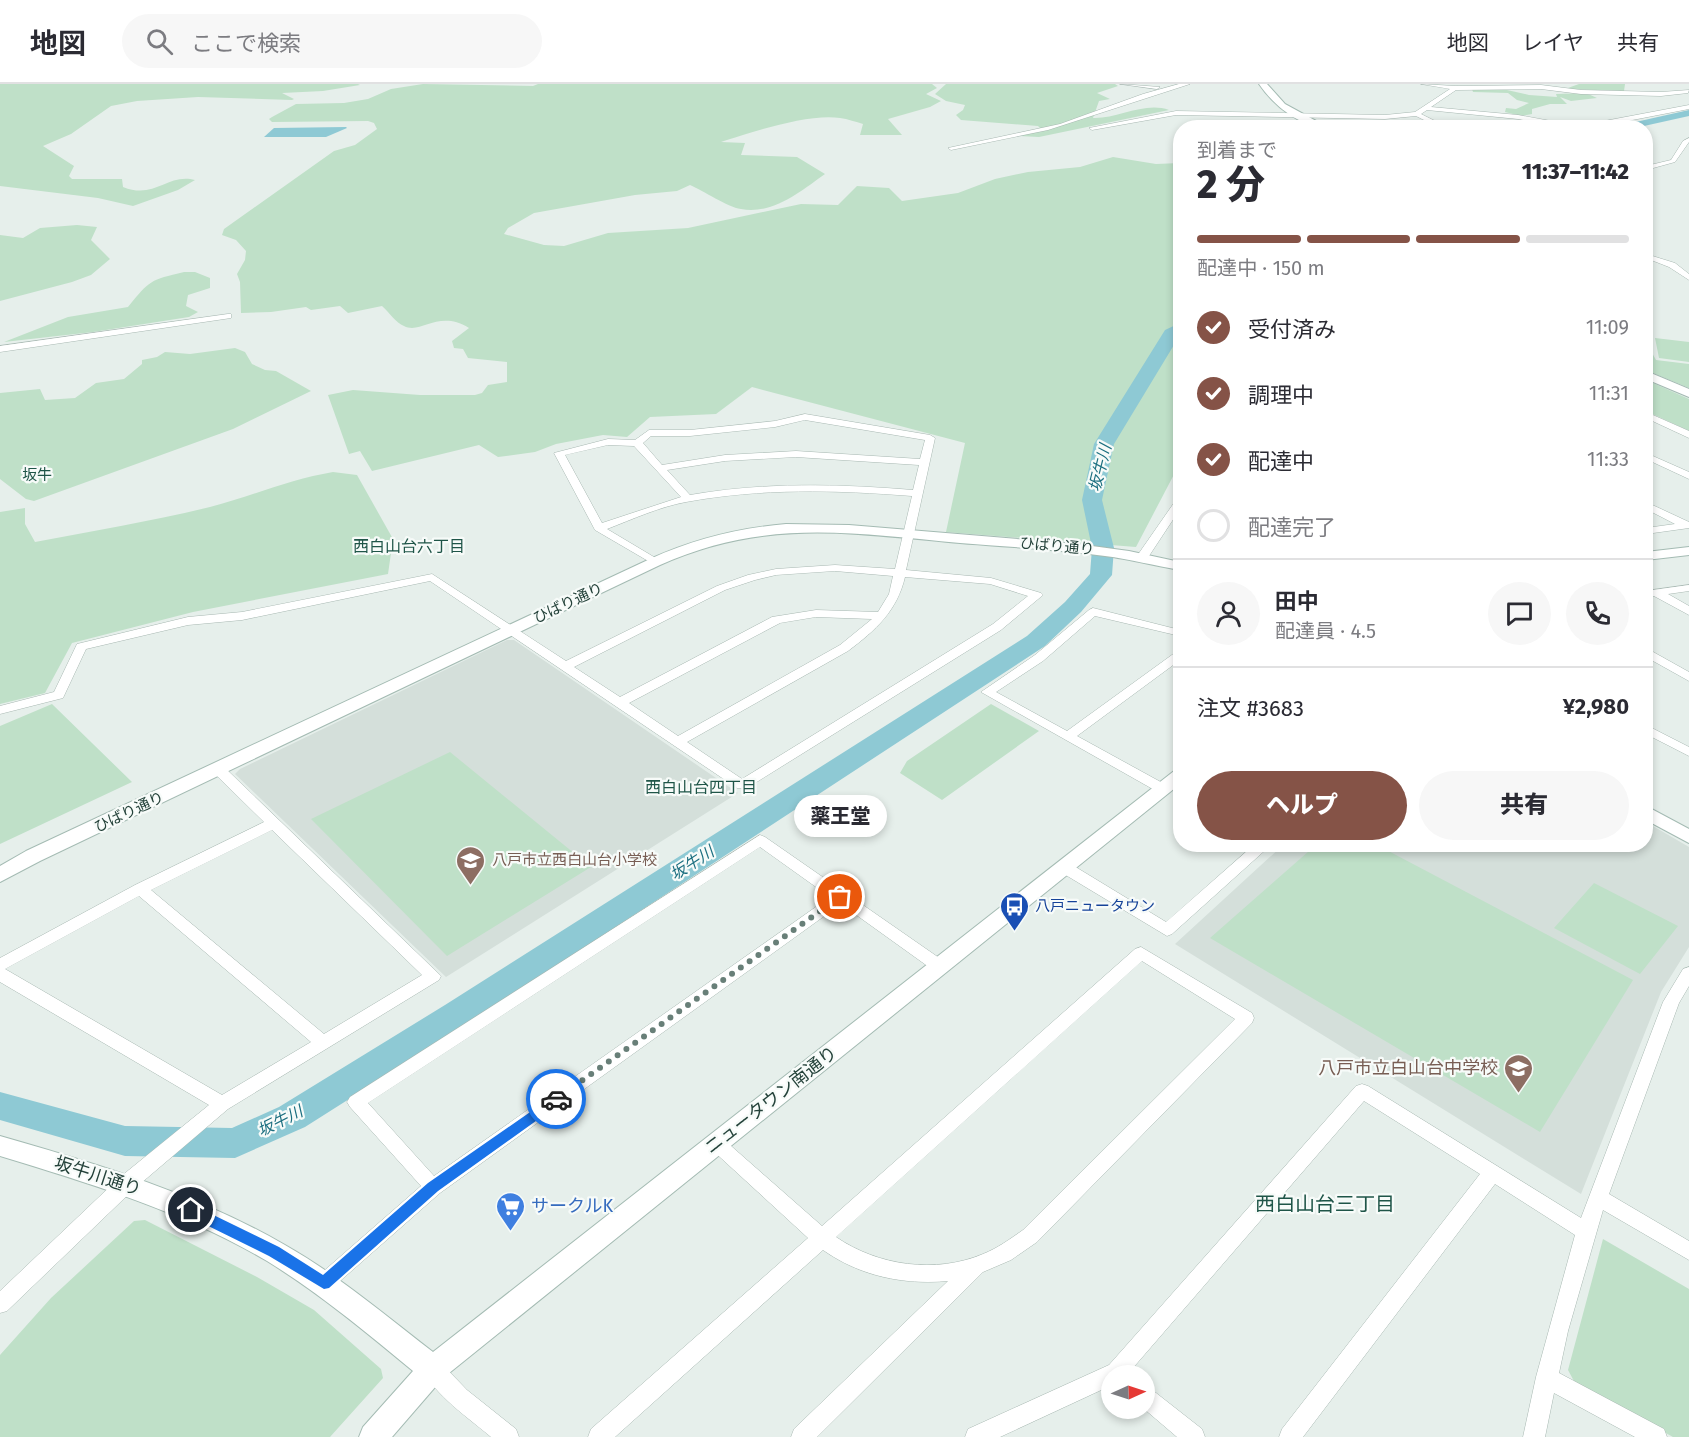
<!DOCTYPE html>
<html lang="ja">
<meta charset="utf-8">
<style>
body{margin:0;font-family:"Fira Sans","Noto Sans JP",sans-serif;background:#f7f7f7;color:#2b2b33;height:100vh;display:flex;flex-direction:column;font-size:22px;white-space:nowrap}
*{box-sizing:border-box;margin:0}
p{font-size:20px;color:#7c7c81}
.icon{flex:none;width:33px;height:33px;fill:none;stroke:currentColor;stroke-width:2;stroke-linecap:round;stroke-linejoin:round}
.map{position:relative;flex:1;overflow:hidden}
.side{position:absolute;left:1173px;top:36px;width:480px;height:732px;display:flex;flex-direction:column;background:#fff;border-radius:24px;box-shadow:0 3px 9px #0003}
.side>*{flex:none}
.needle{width:39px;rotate:87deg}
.fabs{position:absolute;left:1101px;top:1281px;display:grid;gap:12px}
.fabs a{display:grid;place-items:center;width:54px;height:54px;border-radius:50%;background:#fff;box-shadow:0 3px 9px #0003;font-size:30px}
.pin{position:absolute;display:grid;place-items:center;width:51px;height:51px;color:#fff;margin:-26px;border:3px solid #fff;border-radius:50%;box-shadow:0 2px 6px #0007}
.courier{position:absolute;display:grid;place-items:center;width:60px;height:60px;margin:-30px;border:4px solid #1a73e8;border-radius:50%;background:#fff;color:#222;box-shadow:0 2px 8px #0007}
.bubble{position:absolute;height:42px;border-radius:21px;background:#fff;box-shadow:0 3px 9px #0003;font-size:20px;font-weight:800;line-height:42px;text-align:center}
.overview em{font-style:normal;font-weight:800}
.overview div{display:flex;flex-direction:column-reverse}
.overview{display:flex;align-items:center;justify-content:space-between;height:102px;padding:0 24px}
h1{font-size:39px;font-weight:800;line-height:45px}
.bar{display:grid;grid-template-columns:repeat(4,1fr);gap:9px 6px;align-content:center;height:72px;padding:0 24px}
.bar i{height:8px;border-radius:4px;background:#e1e1e2}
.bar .on{background:#855347}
.bar p{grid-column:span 4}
.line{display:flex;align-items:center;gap:15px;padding:0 24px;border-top:2px solid #e1e1e2}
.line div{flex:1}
.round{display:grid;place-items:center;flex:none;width:63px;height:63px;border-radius:32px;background:#f7f7f7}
ol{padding:0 24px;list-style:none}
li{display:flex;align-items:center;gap:18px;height:66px}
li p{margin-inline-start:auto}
li .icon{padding:6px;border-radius:50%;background:#855347;color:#fff;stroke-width:4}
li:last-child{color:#7c7c81}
li i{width:33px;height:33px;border:3px solid #e1e1e2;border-radius:50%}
.button{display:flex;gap:12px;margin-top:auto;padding:12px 24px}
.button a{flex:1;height:69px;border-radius:36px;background:#855347;color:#fff;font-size:24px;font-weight:800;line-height:69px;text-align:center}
.button a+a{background:#f7f7f7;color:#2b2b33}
header{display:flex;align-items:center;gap:36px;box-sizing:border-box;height:84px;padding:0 30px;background:#fff;border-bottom:2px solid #e1e1e2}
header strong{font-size:28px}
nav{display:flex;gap:33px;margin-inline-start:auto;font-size:21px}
.search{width:420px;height:54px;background:#f7f7f7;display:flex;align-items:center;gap:15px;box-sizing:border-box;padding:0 21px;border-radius:33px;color:#7c7c81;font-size:22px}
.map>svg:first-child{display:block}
</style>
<header>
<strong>地図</strong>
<div class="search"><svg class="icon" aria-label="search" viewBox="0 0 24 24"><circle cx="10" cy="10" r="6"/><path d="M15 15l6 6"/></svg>ここで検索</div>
<nav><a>地図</a><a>レイヤ</a><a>共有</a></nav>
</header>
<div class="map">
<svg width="1689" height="1353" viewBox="0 0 1689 1353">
<rect width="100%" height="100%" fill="#e6efeb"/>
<path fill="#d4dfda" d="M507 556H514L738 709 446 893 235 690 240 685Z
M1646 738 1689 763V863L1661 908 1581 1110 1175 860 1283 761 1646 760Z"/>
<path fill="#bfe0c8" d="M0 0H358L360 1 323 7 282 9 294 15 292 16 198 13 137 17 111 22 71 50 43 62 74 82 69 92 72 95H122L123 103C155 116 167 89 195 96L178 106 133 122 98 114 0 102Z
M423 0 533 2 538 0H932L937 4 926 10 941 17 930 23 888 35 902 51H860L863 40C856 38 848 35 840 34 810 29 751 48 721 58L745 59 741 71 797 73 825 90C801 107 773 131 741 125 727 123 704 107 690 101L677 107 635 111 534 129 508 144 504 150 544 161 564 162 608 149 688 144 801 120 838 121 857 102 889 104 902 117 958 109 995 95 1028 88 1080 83 1113 73 1156 80 1180 79V379L1136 463 946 448 965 359 752 303 716 330 650 333 627 353 603 351 556 360 535 368 498 373 479 361 372 387 360 367 349 370 328 311 353 306 420 311H475L482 309 488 301 507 298V278L468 274 463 265 454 264 452 257 469 244C438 225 421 251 404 242 396 239 389 228 382 222L348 229 340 222 311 226 306 223 271 228 241 229 240 198 237 190 245 176 246 167 236 156 222 151 224 145 334 67 355 61 377 45 374 39 368 37 272 38 269 35 272 33 296 20 344 19 368 15 391 5Z
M946 0H1115L1118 2 1097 9 1110 15 1099 17 1093 34C1117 35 1145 17 1169 26L1039 53 1019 52 1042 46 1038 42 961 36 956 31 963 26 965 21 946 17 935 10Z
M1579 0H1625L1624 7 1565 5Z
M1472 5 1507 6 1529 11 1557 13 1556 10 1586 9 1597 14 1571 17 1560 13 1567 20H1550L1532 25V30L1521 32 1505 28 1506 24 1516 25 1529 19 1517 16 1508 9 1473 8Z
M77 141 97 143 91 156 110 175 91 191 72 198 0 217V151L23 154 40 144Z
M184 188H195L210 194V204L188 211 186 222 198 228 189 233 93 248 4 258 68 233 128 223C150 196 150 196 184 188Z
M1655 254 1689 258V278L1659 274Z
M1646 258 1656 276 1689 280V304L1646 286Z
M235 264 245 268 252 280 265 286 276 287 311 307 233 345 34 417 26 415 0 395V309L40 305 45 316 75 314 96 299 124 295 142 280V276L157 273 165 268 190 270Z
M1646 296 1689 315V347L1646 327Z
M333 388 357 391 393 455 388 490 193 528 72 559 45 609 0 620V428L25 424V440L35 458C94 447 152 437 210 423 252 412 291 395 333 388Z
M52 620 132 698 0 760V642Z
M991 620 1039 647 942 716 900 689 907 677Z
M450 668 591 783 447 872 311 735Z
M1317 760 1377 761 1633 896 1540 1048 1210 854Z
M1594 799 1678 842 1640 890 1554 844Z
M145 1136 257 1193 314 1226 381 1285 383 1294 330 1353H0V1271L51 1214 134 1137Z
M1603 1155 1689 1205V1353H1673L1575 1299 1568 1286Z"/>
<path fill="#8ec9d4" d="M274 44 346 43 347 44 326 53H264Z"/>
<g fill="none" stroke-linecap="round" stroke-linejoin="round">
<path fill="#8ec9d4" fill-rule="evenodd" d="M1689 26V32L1635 44H1609Z
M1180 239V251L1114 360 1102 416 1114 464 1112 491 1081 528 1045 562 469 939 305 1043 235 1074 125 1072 0 1036V1008L125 1042 232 1044 279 1023 445 921 1027 552 1065 518 1090 490 1092 464 1082 416 1094 360 1165 246Z"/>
<defs>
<path id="street" d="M1120 0 1160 3 1157 5Z
M1179 0H1190L1048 46 951 66 948 64 1060 40 1143 10Z
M1421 0 1455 2 1541 1 1581 6 1661 8 1689 6 1688 9 1661 12 1581 10 1541 5 1456 6 1431 23 1518 31 1578 42 1689 21V25L1591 44H1565L1518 35 1427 26 1421 30 1449 44H1440L1416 32 1385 35 1176 31 1092 46 1089 44 1176 27 1385 31 1415 28 1450 5Z
M1689 54V58L1675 78 1646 86V82L1671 76 1683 57Z
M1646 170 1675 179 1689 190V196L1669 183 1646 174Z
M228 230H231V234L0 268V262Z
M1646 328 1689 347V354L1646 334Z
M805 330 930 351 935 354 906 486 991 494 1041 509 1043 511 1001 546 747 704H737L430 497 242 536 188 541 86 565 63 614 0 630V622L54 608 77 560 188 533 242 528 432 490 566 577 717 502 748 491 776 485 835 481 895 485 912 412C836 406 761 404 686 418 659 423 633 435 607 445L659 476 661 478 655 481 595 446 554 369 608 355 635 356 649 346H690L775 337ZM805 336 925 356 920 375 796 367 725 371 662 381 643 359 651 352H690L775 343ZM608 361 634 362 681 413 602 439 565 371ZM796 373 919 381 913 406C838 400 765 398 690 411L667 386 725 377ZM835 487 893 492 889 510 878 528 816 526 772 533 620 613 574 583 725 506 755 496 776 491ZM905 493 990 500 1028 512 993 540 742 695 687 658 848 567C876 546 897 527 905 493ZM816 533 872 535 840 561 678 652 629 619 780 539Z
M1646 369 1689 388V395L1646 375Z
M1180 415V425L1149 472 1143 475 1139 474 1137 472 1176 416Z
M1646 418 1689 438V444L1646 450V444L1675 440 1646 425Z
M1689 501V507L1668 510 1689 522V531L1654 512 1646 513V507Z
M1093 524 1180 546V552L1095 532 1043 577 996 608 1067 647 1176 568 1180 567V576L1077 652 1168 702 1170 705 1168 708H1158L981 608 1035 571 1089 526Z
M1646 564 1689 588V597L1646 573Z
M1646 641 1689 663V672L1646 650Z
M219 682 224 683 441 892 439 896 228 1025 133 1106 7 1227 0 1229V1207L119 1094 209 1021 0 898V874L135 801 264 738 214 689 212 686ZM272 746 422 891 324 950 151 806ZM139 812 311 958 222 1011 5 885Z
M760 751 765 753 945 878 947 882 945 886 939 888 933 886 841 820 440 1109 331 1205 324 1208 317 1205 314 1199 317 1193 421 1102 350 1023 347 1018 350 1013ZM760 763 830 813 434 1092 368 1019Z
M1255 760H1272L1172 850 1167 852 1059 787 1057 783 1059 779H1069L1166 838Z
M1141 863 1252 929 1254 934 1252 939 1037 1158 1011 1176 983 1188 817 1353H791L794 1345 948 1197C903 1201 860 1192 823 1166L615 1353H588L591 1345 808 1154 710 1064 707 1059 710 1054 716 1051 722 1054 822 1142 1135 865ZM1142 877 1235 935 1023 1146C1010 1155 998 1164 983 1170 936 1190 878 1182 836 1153Z
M1689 883V902L1679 919 1609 1110 1689 1157V1176L1603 1126 1568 1247 1559 1289 1664 1345 1667 1353H1635L1554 1309 1545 1353H1523L1536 1293 1575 1151 1495 1100 1303 1353H1279L1282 1345 1480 1090 1364 1017 1126 1292H1112V1301L1000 1353H965L968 1345 1109 1281 1356 1002 1362 1000 1368 1002 1581 1134 1663 918 1683 885Z
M433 1275 440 1278 467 1306 516 1345 519 1353H491C470 1335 433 1310 423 1285L426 1278Z
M1144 1302 1151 1305 1202 1345 1205 1353H1177L1143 1324Z"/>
<path id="secondary" d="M1259 0H1267L1285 20 1329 44C1301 44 1274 22 1259 0Z
M1646 287 1689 305V313L1646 295Z
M786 440 849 441 1077 460 1129 467 1180 478V486C1155 482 1130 475 1105 472 1057 465 1008 463 960 459 850 449 765 434 660 481L40 777 0 798V782L26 767 650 475C694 455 738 444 786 440Z
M1689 463V471L1646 476V468Z
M1180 685V700L443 1294 392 1353H359L363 1343 413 1287C366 1248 319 1209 267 1177 184 1128 92 1100 0 1072V1052C98 1080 197 1110 285 1161 338 1191 385 1231 433 1268L1174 687Z
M1646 722 1689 745V759L1646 736Z"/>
</defs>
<use href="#street" stroke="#a8b8b2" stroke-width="1"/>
<use href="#secondary" stroke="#a4bbb3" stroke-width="2"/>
<use href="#street" fill="#fff" fill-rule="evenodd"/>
<use href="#secondary" fill="#fff" fill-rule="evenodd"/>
</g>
<path fill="#1a73e8" d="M556 1010 563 1015 561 1019 438 1107 329 1204 324 1205 269 1172 186 1131 184 1126 186 1122H195L279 1163 323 1191 428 1099Z"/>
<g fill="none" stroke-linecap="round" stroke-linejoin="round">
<path stroke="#687f78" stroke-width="6" stroke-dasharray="0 10.8" d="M556 1015 840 813"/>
</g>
<defs>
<symbol id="school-pin" viewBox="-11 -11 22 30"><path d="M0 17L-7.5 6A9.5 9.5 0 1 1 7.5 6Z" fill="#8d6e63" stroke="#f7fbf9"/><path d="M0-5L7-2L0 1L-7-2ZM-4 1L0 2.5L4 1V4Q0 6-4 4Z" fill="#fff"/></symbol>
<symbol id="bus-pin" viewBox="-11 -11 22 30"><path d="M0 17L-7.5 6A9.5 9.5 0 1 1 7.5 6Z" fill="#1a4fb4" stroke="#f7fbf9"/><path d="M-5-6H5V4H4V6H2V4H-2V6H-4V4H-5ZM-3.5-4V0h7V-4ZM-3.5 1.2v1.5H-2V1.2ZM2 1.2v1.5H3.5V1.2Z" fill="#fff"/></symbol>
<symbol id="supermarket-pin" viewBox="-11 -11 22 30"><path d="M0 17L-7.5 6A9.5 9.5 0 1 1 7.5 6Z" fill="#3f7fe0" stroke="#f7fbf9"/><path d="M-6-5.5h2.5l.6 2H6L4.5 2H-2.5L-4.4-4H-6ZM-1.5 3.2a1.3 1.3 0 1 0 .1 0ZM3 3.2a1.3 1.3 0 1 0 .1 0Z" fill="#fff"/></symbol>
</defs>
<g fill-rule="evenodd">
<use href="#school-pin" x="454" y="760" width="33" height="45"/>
<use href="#bus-pin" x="998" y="806" width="33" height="45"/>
<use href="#school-pin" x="1502" y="968" width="33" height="45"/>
<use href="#supermarket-pin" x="494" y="1106" width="33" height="45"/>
</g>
<g text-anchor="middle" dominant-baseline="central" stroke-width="4.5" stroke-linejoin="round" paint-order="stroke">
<g font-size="15" fill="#1f5548" stroke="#f7fbf9">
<text x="37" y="391">坂牛</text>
</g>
<g font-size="15" fill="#24423a" stroke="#f7fbf9">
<text transform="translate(1057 462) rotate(5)">ひばり通り</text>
<text transform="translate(568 519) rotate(-25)">ひばり通り</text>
<text transform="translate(129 728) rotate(-25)">ひばり通り</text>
</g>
<g font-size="15" fill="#785e54" stroke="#f7fbf9" text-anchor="start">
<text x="492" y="776">八戸市立西白山台小学校</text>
</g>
<g font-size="15" fill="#164399" stroke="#f7fbf9" text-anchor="start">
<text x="1035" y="822">八戸ニュータウン</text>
</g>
<g font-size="16" font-style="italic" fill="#1c6f80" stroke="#f7fbf9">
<text transform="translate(1100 384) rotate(-76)">坂牛川</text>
<text transform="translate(692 779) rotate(-33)">坂牛川</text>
<text transform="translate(280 1037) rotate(-27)">坂牛川</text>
</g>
<g font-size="16" fill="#1f5548" stroke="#f7fbf9">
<text x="409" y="462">西白山台六丁目</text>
<text x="701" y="703">西白山台四丁目</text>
</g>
<g font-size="18" fill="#785e54" stroke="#f7fbf9" text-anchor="end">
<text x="1498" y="984">八戸市立白山台中学校</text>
</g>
<g font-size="18" fill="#24423a" stroke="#f7fbf9">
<text transform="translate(771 1016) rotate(-38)">ニュータウン南通り</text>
<text transform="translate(98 1092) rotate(18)">坂牛川通り</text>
</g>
<g font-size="18" fill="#366cbe" stroke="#f7fbf9" text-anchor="start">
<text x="531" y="1122">サークルK</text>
</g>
<g font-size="20" fill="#1f5548" stroke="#f7fbf9">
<text x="1325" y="1120">西白山台三丁目</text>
</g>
</g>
</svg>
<div class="fabs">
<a><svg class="needle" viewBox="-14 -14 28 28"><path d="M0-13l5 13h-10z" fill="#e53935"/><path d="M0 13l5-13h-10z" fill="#7c7c81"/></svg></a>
</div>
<div class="pin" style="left:840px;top:813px;background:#ea580c"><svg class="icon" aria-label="bag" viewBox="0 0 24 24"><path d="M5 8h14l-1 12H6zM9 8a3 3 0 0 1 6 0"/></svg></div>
<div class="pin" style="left:191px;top:1126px;background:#1f2937"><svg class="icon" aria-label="home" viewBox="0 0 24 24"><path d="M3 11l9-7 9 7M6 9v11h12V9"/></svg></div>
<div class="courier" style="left:556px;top:1015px"><svg class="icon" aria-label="car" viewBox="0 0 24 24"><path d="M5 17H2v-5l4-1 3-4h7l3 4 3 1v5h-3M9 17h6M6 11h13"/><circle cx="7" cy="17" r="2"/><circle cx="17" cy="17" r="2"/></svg></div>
<div class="bubble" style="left:794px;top:711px;width:93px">薬王堂</div>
<section class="side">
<div class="overview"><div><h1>2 分</h1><p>到着まで</p></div><em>11:37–11:42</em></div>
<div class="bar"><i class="on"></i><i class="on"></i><i class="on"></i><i></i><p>配達中 · 150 m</p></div>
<ol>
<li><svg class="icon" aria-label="check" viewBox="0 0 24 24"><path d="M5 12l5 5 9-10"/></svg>受付済み<p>11:09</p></li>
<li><svg class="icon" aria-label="check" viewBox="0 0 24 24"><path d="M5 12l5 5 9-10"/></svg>調理中<p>11:31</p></li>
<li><svg class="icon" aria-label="check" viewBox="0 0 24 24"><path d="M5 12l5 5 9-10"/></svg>配達中<p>11:33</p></li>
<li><i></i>配達完了</li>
</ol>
<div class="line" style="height:108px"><a class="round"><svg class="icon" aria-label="person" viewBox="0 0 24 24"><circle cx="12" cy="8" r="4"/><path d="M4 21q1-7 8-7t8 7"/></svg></a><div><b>田中</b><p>配達員 · 4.5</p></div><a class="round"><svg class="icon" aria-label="chat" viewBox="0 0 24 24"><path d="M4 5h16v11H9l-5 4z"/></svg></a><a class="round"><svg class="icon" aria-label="phone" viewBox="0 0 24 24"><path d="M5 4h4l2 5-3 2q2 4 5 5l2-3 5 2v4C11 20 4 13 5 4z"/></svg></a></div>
<div class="line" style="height:78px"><div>注文 #3683</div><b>¥2,980</b></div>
<div class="button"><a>ヘルプ</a><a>共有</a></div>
</section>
</div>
